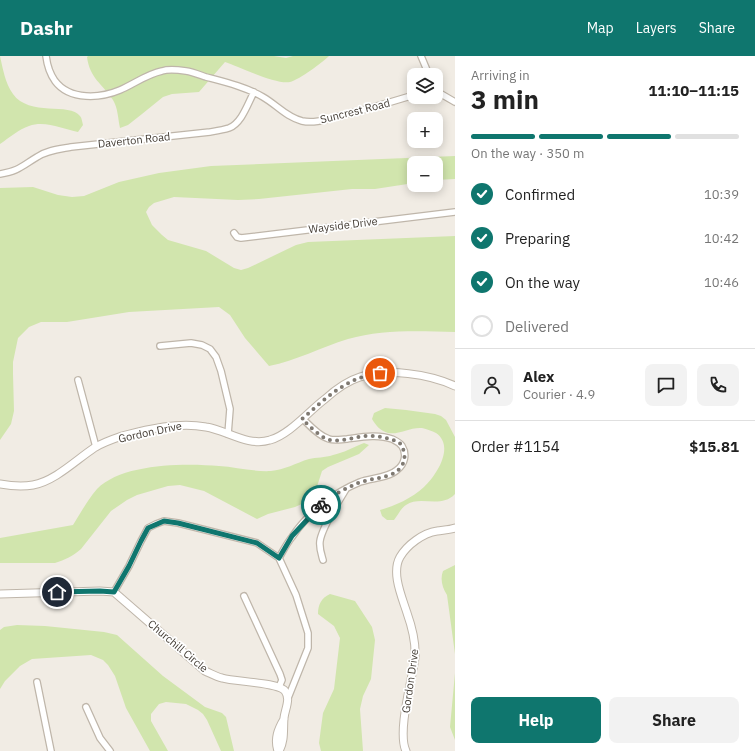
<!DOCTYPE html>
<meta charset="utf-8">
<style>
body{margin:0;font-family:"IBM Plex Sans",sans-serif;background:#f2f2f2;color:#222;height:100vh;display:flex;flex-direction:column;font-size:15px;white-space:nowrap}
*{box-sizing:border-box;margin:0}
p{font-size:13px;color:#767676}
.icon{flex:none;width:22px;height:22px;fill:none;stroke:currentColor;stroke-width:2;stroke-linecap:round;stroke-linejoin:round}
.map{position:relative;flex:1;overflow:hidden}
.side{display:flex;flex-direction:column;background:#fff;width:300px}
.side>*{flex:none}
.fabs{position:absolute;left:407px;top:12px;display:grid;gap:8px}
.fabs a{display:grid;place-items:center;width:36px;height:36px;border-radius:8px;background:#fff;box-shadow:0 2px 10px #0003;font-size:20px}
.pin{position:absolute;display:grid;place-items:center;width:34px;height:34px;color:#fff;margin:-17px;border:2px solid #fff;border-radius:50%;box-shadow:0 1px 4px #0007}
.courier{position:absolute;display:grid;place-items:center;width:40px;height:40px;margin:-20px;border:3px solid #0f766e;border-radius:50%;background:#fff;color:#222;box-shadow:0 1px 5px #0007}
.summary em{font-style:normal;font-weight:800}
.summary div{display:flex;flex-direction:column-reverse}
.summary{display:flex;align-items:center;justify-content:space-between;height:68px;padding:0 16px}
h1{font-size:26px;font-weight:800;line-height:30px}
.bar{display:grid;grid-template-columns:repeat(4,1fr);gap:6px 4px;align-content:center;height:48px;padding:0 16px}
.bar i{height:5px;border-radius:3px;background:#e0e0e0}
.bar .active{background:#0f766e}
.bar p{grid-column:span 4}
.line{display:flex;align-items:center;gap:10px;padding:0 16px;border-top:1px solid #e0e0e0}
.line div{flex:1}
.round{display:grid;place-items:center;flex:none;width:42px;height:42px;border-radius:8px;background:#f2f2f2}
ol{padding:0 16px;list-style:none}
li{display:flex;align-items:center;gap:12px;height:44px}
li p{margin-inline-start:auto}
li .icon{padding:4px;border-radius:50%;background:#0f766e;color:#fff;stroke-width:4}
li:last-child{color:#767676}
li i{width:22px;height:22px;border:2px solid #e0e0e0;border-radius:50%}
.cta{display:flex;gap:8px;margin-top:auto;padding:8px 16px}
.cta a{flex:1;height:46px;border-radius:8px;background:#0f766e;color:#fff;font-size:16px;font-weight:800;line-height:46px;text-align:center}
.cta a+a{background:#f2f2f2;color:#222}
header{display:flex;align-items:center;gap:24px;box-sizing:border-box;height:56px;padding:0 20px;background:#0f766e;color:#fff}
header strong{font-size:19px}
nav{display:flex;gap:22px;margin-inline-start:auto;font-size:14px}
main{display:flex;flex:1;min-height:0}
.map>svg:first-child{display:block}
</style>
<header>
<strong>Dashr</strong>
<nav><a>Map</a><a>Layers</a><a>Share</a></nav>
</header>
<main>
<div class="map">
<svg width="455" height="695" viewBox="0 0 455 695">
<rect width="100%" height="100%" fill="#f1ece4"/>
<path fill="#d1e5ad" d="M0 0C3 13 5 27 13 38 29 61 70 46 80 60 82 62 82 66 83 69L78 76C63 73 45 64 29 70 19 73 9 82 0 88Z
M88 0H274L286 2 293 0H329C323 6 299 24 290 26 277 29 240 11 225 6L199 36 172 38 163 41 142 58 128 69 120 72C118 63 118 52 113 44 102 27 90 23 87 1Z
M455 100V123L436 124V107H414V127L375 133H352L259 143 238 144 174 141 154 147 149 151 146 156 152 169 162 179 168 184 206 195 234 212 241 214 248 212 296 189 308 186 455 180V276C420 275 382 273 348 283 321 291 296 305 269 310L245 282 230 259 219 251 129 256 67 266H41L29 271 18 282 13 306V318L14 355 11 368 0 384V132L33 131 58 139 72 141 84 140 119 126 159 117 211 110Z
M385 352 406 354 435 358 441 360 446 364 455 381V438C441 453 420 439 406 449 401 452 398 459 394 464H387L382 460 380 454C395 450 412 442 424 431 437 419 455 390 436 377 432 375 427 373 422 372 410 371 399 379 388 377 381 375 376 370 372 363L374 357Z
M364 387 369 389 359 398 328 411 322 415 313 443 295 451 268 458 257 463 204 435 180 429 168 430 137 439 127 444 111 455 81 493C73 500 65 504 55 507H0V482L73 469C80 458 88 443 97 433 122 407 186 407 219 410 236 411 254 416 271 415 284 414 296 407 309 403 316 401 325 402 333 399 343 397 354 391 364 387Z
M455 509V598L447 539C442 531 440 523 443 515Z
M330 538 355 545 372 571 375 584 371 623 363 640 360 653 363 695H321L319 687 323 657 334 633 340 582 334 570 318 558C318 549 321 542 330 538Z
M17 569 45 570 104 576 117 579 163 620 205 651 222 657 226 661 234 695H221L207 664 203 658 198 654 186 648 166 646 159 648 151 658V665L168 695H150L126 652 115 620 108 609 103 604 91 599 32 603 20 610 5 625 0 633V574L4 571Z
M455 617V684L450 671Z"/>
<g fill="none" stroke-linecap="round" stroke-linejoin="round">
<defs>
<path id="minor" d="M46 0C47 8 50 18 55 25 70 45 101 42 120 34 134 28 147 18 162 15 168 13 179 14 186 15 193 16 200 19 206 21 225 26 246 31 263 41 277 49 286 61 302 65 316 68 330 62 344 59 367 53 391 46 414 39
M421 0 429 19
M436 35 455 46
M0 118C19 115 22 110 37 101 47 94 60 93 71 91L210 76C216 75 223 74 229 72 242 67 248 47 254 36
M234 177 237 181 241 182 455 156
M160 290 191 287 202 289 210 293 216 301 221 315 230 353 228 378
M78 324 96 391
M279 502C283 495 287 487 292 481 308 457 333 437 360 426 371 422 388 422 397 414 405 408 407 398 402 390 399 386 396 385 392 383 378 378 362 381 347 383 342 383 335 385 329 383 319 380 310 370 303 363
M323 504C321 497 319 492 320 485 322 471 339 445 346 433
M114 536 129 510 141 485 148 472 156 468 164 465 178 467 257 487 279 502 296 539 308 577V592L288 642
M244 540 280 618 282 624 279 631
M37 626 51 695
M86 651 100 682 110 695"/>
<path id="tertiary" d="M0 428C11 430 22 431 33 429 55 425 76 404 94 392 102 387 113 383 122 380 149 373 178 366 206 371 226 374 248 391 270 384 289 379 309 355 325 343 335 334 347 325 360 321 388 312 429 318 455 330
M0 538 100 535 114 536 205 615C210 617 216 621 222 622 235 626 278 626 285 635 291 643 285 653 284 662 283 674 285 684 279 695
M278 695C274 683 278 673 284 663
M406 695C397 676 412 624 415 602 416 586 412 571 407 557 402 541 391 517 400 501 407 489 423 477 437 475 443 474 449 474 455 472"/>
</defs>
<use href="#minor" stroke="#bfb6aa" stroke-width="8"/>
<use href="#tertiary" stroke="#bfb6aa" stroke-width="9"/>
<use href="#minor" stroke="#fff" stroke-width="5.5"/>
<use href="#tertiary" stroke="#fff" stroke-width="7"/>
</g>
<g fill="none" stroke-linecap="round" stroke-linejoin="round">
<path stroke="#807a72" stroke-width="4" stroke-dasharray="0 7.2" d="M321 449C331 440 344 433 356 428 367 423 379 423 390 419 405 413 409 399 399 386 388 382 377 379 365 380 354 381 342 386 330 384 319 381 310 370 302 363 326 342 347 321 380 317"/>
<path stroke="#0f766e" stroke-width="5" d="M57 536 100 535 114 536 129 510 141 485 148 472 164 465 178 467 257 487 279 502 292 480 321 449"/>
</g>
<g text-anchor="middle" dominant-baseline="central" stroke-width="3.5" stroke-linejoin="round" paint-order="stroke">
<g font-size="11" fill="#433c34" stroke="#fff">
<text transform="translate(355 55) rotate(-14)">Suncrest Road</text>
<text transform="translate(134 84) rotate(-6)">Daverton Road</text>
<text transform="translate(343 169) rotate(-7)">Wayside Drive</text>
<text transform="translate(150 376) rotate(-12)">Gordon Drive</text>
<text transform="translate(178 590) rotate(40)">Churchill Circle</text>
<text transform="translate(410 625) rotate(-82)">Gordon Drive</text>
</g>
</g>
</svg>
<div class="fabs">
<a><svg class="icon" aria-label="layers" viewBox="0 0 24 24"><path d="M12 4l9 5-9 5-9-5zM3 14l9 5 9-5"/></svg></a>
<a>+</a>
<a>−</a>
</div>
<div class="pin" style="left:380px;top:317px;background:#ea580c"><svg class="icon" aria-label="bag" viewBox="0 0 24 24"><path d="M5 8h14l-1 12H6zM9 8a3 3 0 0 1 6 0"/></svg></div>
<div class="pin" style="left:57px;top:536px;background:#1f2937"><svg class="icon" aria-label="home" viewBox="0 0 24 24"><path d="M3 11l9-7 9 7M6 9v11h12V9"/></svg></div>
<div class="courier" style="left:321px;top:449px"><svg class="icon" aria-label="bike" viewBox="0 0 24 24"><circle cx="6" cy="16" r="4"/><circle cx="18" cy="16" r="4"/><path d="M6 16l4-8h5l3 8M10 8l3 8H6M13 5h3"/></svg></div>
</div>
<section class="side">
<div class="summary"><div><h1>3 min</h1><p>Arriving in</p></div><em>11:10–11:15</em></div>
<div class="bar"><i class="active"></i><i class="active"></i><i class="active"></i><i></i><p>On the way · 350 m</p></div>
<ol>
<li><svg class="icon" aria-label="check" viewBox="0 0 24 24"><path d="M5 12l5 5 9-10"/></svg>Confirmed<p>10:39</p></li>
<li><svg class="icon" aria-label="check" viewBox="0 0 24 24"><path d="M5 12l5 5 9-10"/></svg>Preparing<p>10:42</p></li>
<li><svg class="icon" aria-label="check" viewBox="0 0 24 24"><path d="M5 12l5 5 9-10"/></svg>On the way<p>10:46</p></li>
<li><i></i>Delivered</li>
</ol>
<div class="line" style="height:72px"><a class="round"><svg class="icon" aria-label="person" viewBox="0 0 24 24"><circle cx="12" cy="8" r="4"/><path d="M4 21q1-7 8-7t8 7"/></svg></a><div><b>Alex</b><p>Courier · 4.9</p></div><a class="round"><svg class="icon" aria-label="chat" viewBox="0 0 24 24"><path d="M4 5h16v11H9l-5 4z"/></svg></a><a class="round"><svg class="icon" aria-label="phone" viewBox="0 0 24 24"><path d="M5 4h4l2 5-3 2q2 4 5 5l2-3 5 2v4C11 20 4 13 5 4z"/></svg></a></div>
<div class="line" style="height:52px"><div>Order #1154</div><b>$15.81</b></div>
<div class="cta"><a>Help</a><a>Share</a></div>
</section>
</main>
